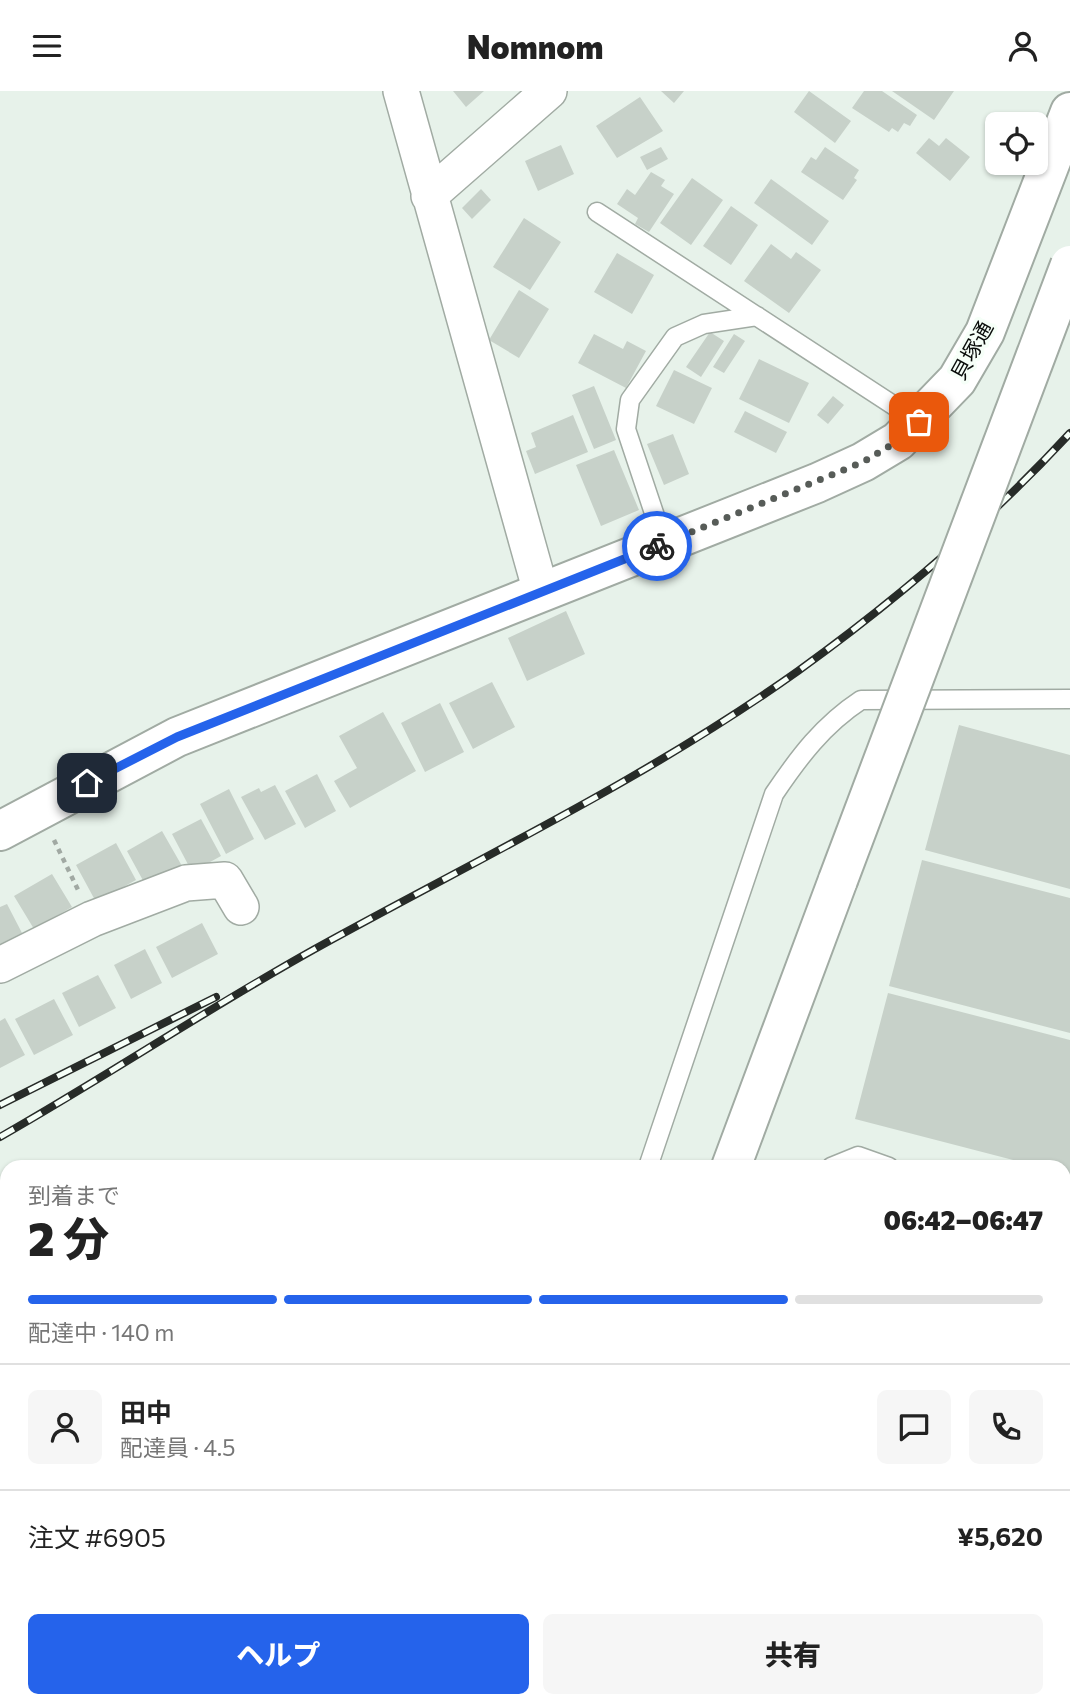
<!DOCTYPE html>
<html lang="ja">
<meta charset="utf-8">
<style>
body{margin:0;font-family:Commissioner,"Noto Sans JP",sans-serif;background:#f6f6f6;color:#222;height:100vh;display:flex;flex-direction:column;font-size:26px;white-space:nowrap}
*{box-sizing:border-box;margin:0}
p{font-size:23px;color:#767676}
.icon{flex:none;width:38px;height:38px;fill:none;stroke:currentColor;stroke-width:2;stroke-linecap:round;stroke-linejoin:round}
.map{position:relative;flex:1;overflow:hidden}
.panel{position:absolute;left:0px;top:1069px;width:1071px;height:548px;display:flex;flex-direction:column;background:#fff;border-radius:21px 21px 0 0;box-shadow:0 2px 5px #0004}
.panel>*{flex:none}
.buttons{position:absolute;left:985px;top:21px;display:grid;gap:14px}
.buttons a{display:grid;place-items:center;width:63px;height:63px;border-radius:10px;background:#fff;box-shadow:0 2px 5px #0004;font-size:35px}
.pin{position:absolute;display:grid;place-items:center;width:60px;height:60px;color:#fff;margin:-30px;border-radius:14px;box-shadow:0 4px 10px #0006}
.courier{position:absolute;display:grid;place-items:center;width:70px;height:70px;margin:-35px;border:5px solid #2563eb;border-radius:50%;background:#fff;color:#222;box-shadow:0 2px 9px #0007}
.head em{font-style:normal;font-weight:800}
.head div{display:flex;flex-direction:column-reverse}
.head{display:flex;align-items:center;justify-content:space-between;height:119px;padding:0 28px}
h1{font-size:46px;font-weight:800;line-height:52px}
.bar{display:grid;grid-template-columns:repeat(4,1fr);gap:10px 7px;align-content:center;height:84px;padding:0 28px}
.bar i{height:9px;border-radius:5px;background:#e0e0e0}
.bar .active{background:#2563eb}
.bar p{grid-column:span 4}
.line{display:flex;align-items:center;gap:18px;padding:0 28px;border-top:2px solid #e0e0e0}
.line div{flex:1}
.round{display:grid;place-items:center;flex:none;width:74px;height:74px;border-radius:10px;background:#f6f6f6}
.primary-button{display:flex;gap:14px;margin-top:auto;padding:14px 28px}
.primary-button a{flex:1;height:80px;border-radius:10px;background:#2563eb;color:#fff;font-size:28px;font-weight:800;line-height:80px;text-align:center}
.primary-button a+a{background:#f6f6f6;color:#222}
header{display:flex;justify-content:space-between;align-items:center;height:91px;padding:0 28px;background:#fff;font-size:32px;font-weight:800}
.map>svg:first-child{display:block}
</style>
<header><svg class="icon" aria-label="menu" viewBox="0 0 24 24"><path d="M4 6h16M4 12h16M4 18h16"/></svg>Nomnom<svg class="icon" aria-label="person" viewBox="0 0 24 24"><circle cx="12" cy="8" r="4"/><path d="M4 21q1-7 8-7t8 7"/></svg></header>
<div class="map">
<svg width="1070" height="1616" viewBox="0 0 1070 1616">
<rect width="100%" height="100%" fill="#e7f2ea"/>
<path fill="#c7d1c9" d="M453 0H484L466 16Z
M661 0H684L674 12Z
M809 0 851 30 835 52 794 21Z
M864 0H882L917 24 910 35 904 32 898 41 892 37 889 41 852 17Z
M892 0H954L934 29Z
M640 6 663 40 617 67 596 35Z
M929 47 939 55 946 47 970 66 950 90 916 62Z
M561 54 574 83 538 100 525 70Z
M661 56 668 68 647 79 640 66Z
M825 56 859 79 854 87 857 89 843 109 801 81 811 66 816 69Z
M651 81 665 89 661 95 674 103 649 141 635 133 638 127 617 113 627 98 635 104Z
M692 87 723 109 691 154 660 132Z
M771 88 829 130 812 154 754 112Z
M481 98 491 109 472 128 462 117Z
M731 115 758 134 731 174 703 155Z
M524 127 561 151 530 199 493 176Z
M771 153 791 168 796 161 821 179 789 222 744 190Z
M617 162 654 184 632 223 594 201Z
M519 199 549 218 519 267 489 249Z
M710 241 724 250 701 286 686 276Z
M594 243 623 258 627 250 646 260 626 297 578 272Z
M734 243 745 250 724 282 713 276Z
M759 268 809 292 789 332 739 308Z
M674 279 712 297 694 333 656 315Z
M594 295 616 349 594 358 572 304Z
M833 305 844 314 828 333 817 324Z
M745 320 787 341 776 362 734 341Z
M573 324 588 361 535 383 526 360 536 356 531 342Z
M673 343 689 383 664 394 647 353Z
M614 359 639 419 601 435 576 374Z
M566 520 585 563 527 590 508 547Z
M492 591 515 636 473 658 449 612Z
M440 612 464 661 425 681 401 632Z
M383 621 416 680 350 717 334 690 357 677 339 645Z
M959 634 1070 664V798L925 759Z
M317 683 336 720 305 737 285 700Z
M275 694 296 733 265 749 241 706 259 697 261 701Z
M229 698 254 748 226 763 200 713Z
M201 728 221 765 192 781 172 743Z
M162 740 182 775 146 795 127 760Z
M116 752 136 789 96 811 76 774Z
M922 769 1070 807V942L889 895Z
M52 783 72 816 34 838 14 805Z
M7 813 22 842 0 853V816Z
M202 832 218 863 172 887 156 856Z
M145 858 162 892 131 908 114 874Z
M98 884 116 917 79 936 62 902Z
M888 902 1070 949V1084L1064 1083V1076H1040L855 1028Z
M54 908 73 944 34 964 15 928Z
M5 927 25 964 0 977V930Z
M7 1348V1610L355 1611 338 1616H0V1350Z"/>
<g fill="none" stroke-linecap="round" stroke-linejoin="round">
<defs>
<path id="lane" d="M597 121 919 331
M664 452 626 338 630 309 675 246 704 233 757 225
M648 1076 774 703C799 666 823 634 861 609L1070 608
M831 1076 858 1065 889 1076
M1064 1129H1070
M0 1295 7 1293
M0 1371 7 1369
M402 1616 414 1610"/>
<path id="street" d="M401 0 541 501
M429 105 549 0
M0 874 92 828 186 792 225 789 241 816"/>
<path id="secondary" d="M0 740 177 646 817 392 863 371 898 350 957 289 985 241 1070 21
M731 1076 838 789
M525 1616 527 1610"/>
</defs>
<use href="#lane" stroke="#a1aba3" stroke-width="21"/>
<use href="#street" stroke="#a1aba3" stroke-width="38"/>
<use href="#secondary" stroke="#a1aba3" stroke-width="42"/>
<path stroke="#a1a9a3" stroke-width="4.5" stroke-dasharray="5 5" stroke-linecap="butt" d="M54 749 79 801"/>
<use href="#lane" stroke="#fff" stroke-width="18"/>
<use href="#street" stroke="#fff" stroke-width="35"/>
<use href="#secondary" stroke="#fff" stroke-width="38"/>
<defs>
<path id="rail" d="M0 1014 216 906
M0 1046C109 984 213 914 322 854 482 766 649 686 798 580 895 510 989 430 1070 342"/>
</defs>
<use href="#rail" stroke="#272b28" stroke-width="8"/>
<use href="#rail" stroke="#f6fff8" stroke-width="5" stroke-dasharray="16" stroke-linecap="butt"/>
<defs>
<path id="secondary-bridge" d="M838 789 1070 174"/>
</defs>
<use href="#secondary-bridge" stroke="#a1aba3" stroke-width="42" stroke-linecap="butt"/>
<use href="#secondary-bridge" stroke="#fff" stroke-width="38"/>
</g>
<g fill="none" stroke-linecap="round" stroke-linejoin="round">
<path stroke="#575c58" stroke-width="7" stroke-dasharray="0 12.6" d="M657 455 863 371 898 350 919 331"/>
<path stroke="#2563eb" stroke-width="9" d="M87 692 177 646 657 455"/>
</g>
<g text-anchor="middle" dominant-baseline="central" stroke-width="7" stroke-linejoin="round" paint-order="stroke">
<g font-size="21" fill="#090c0a" stroke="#f6fff8">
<text transform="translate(971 259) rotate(-61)">貝塚通</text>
</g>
</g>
</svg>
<div class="buttons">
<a><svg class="icon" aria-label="locate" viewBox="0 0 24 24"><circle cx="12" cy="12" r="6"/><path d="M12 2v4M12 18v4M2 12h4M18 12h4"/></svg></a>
</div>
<div class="pin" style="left:919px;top:331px;background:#ea580c"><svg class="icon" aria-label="bag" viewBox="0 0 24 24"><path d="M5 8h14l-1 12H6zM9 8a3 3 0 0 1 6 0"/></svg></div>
<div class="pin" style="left:87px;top:692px;background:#1f2937"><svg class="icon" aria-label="home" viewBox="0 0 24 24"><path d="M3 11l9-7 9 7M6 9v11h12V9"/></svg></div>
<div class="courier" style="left:657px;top:455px"><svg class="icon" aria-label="bike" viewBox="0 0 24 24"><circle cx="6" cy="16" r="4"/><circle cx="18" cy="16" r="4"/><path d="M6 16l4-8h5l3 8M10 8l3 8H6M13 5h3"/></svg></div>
<section class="panel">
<div class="head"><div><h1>2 分</h1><p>到着まで</p></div><em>06:42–06:47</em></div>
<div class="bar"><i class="active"></i><i class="active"></i><i class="active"></i><i></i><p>配達中 · 140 m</p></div>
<div class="line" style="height:126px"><a class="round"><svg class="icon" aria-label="person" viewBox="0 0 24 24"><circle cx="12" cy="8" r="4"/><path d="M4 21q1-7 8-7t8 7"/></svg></a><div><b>田中</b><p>配達員 · 4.5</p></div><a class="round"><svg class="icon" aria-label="chat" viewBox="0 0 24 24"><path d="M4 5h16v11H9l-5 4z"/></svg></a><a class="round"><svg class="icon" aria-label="phone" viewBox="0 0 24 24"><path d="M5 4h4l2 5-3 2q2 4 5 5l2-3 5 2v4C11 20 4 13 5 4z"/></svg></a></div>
<div class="line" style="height:91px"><div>注文 #6905</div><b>¥5,620</b></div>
<div class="primary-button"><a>ヘルプ</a><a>共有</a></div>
</section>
</div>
